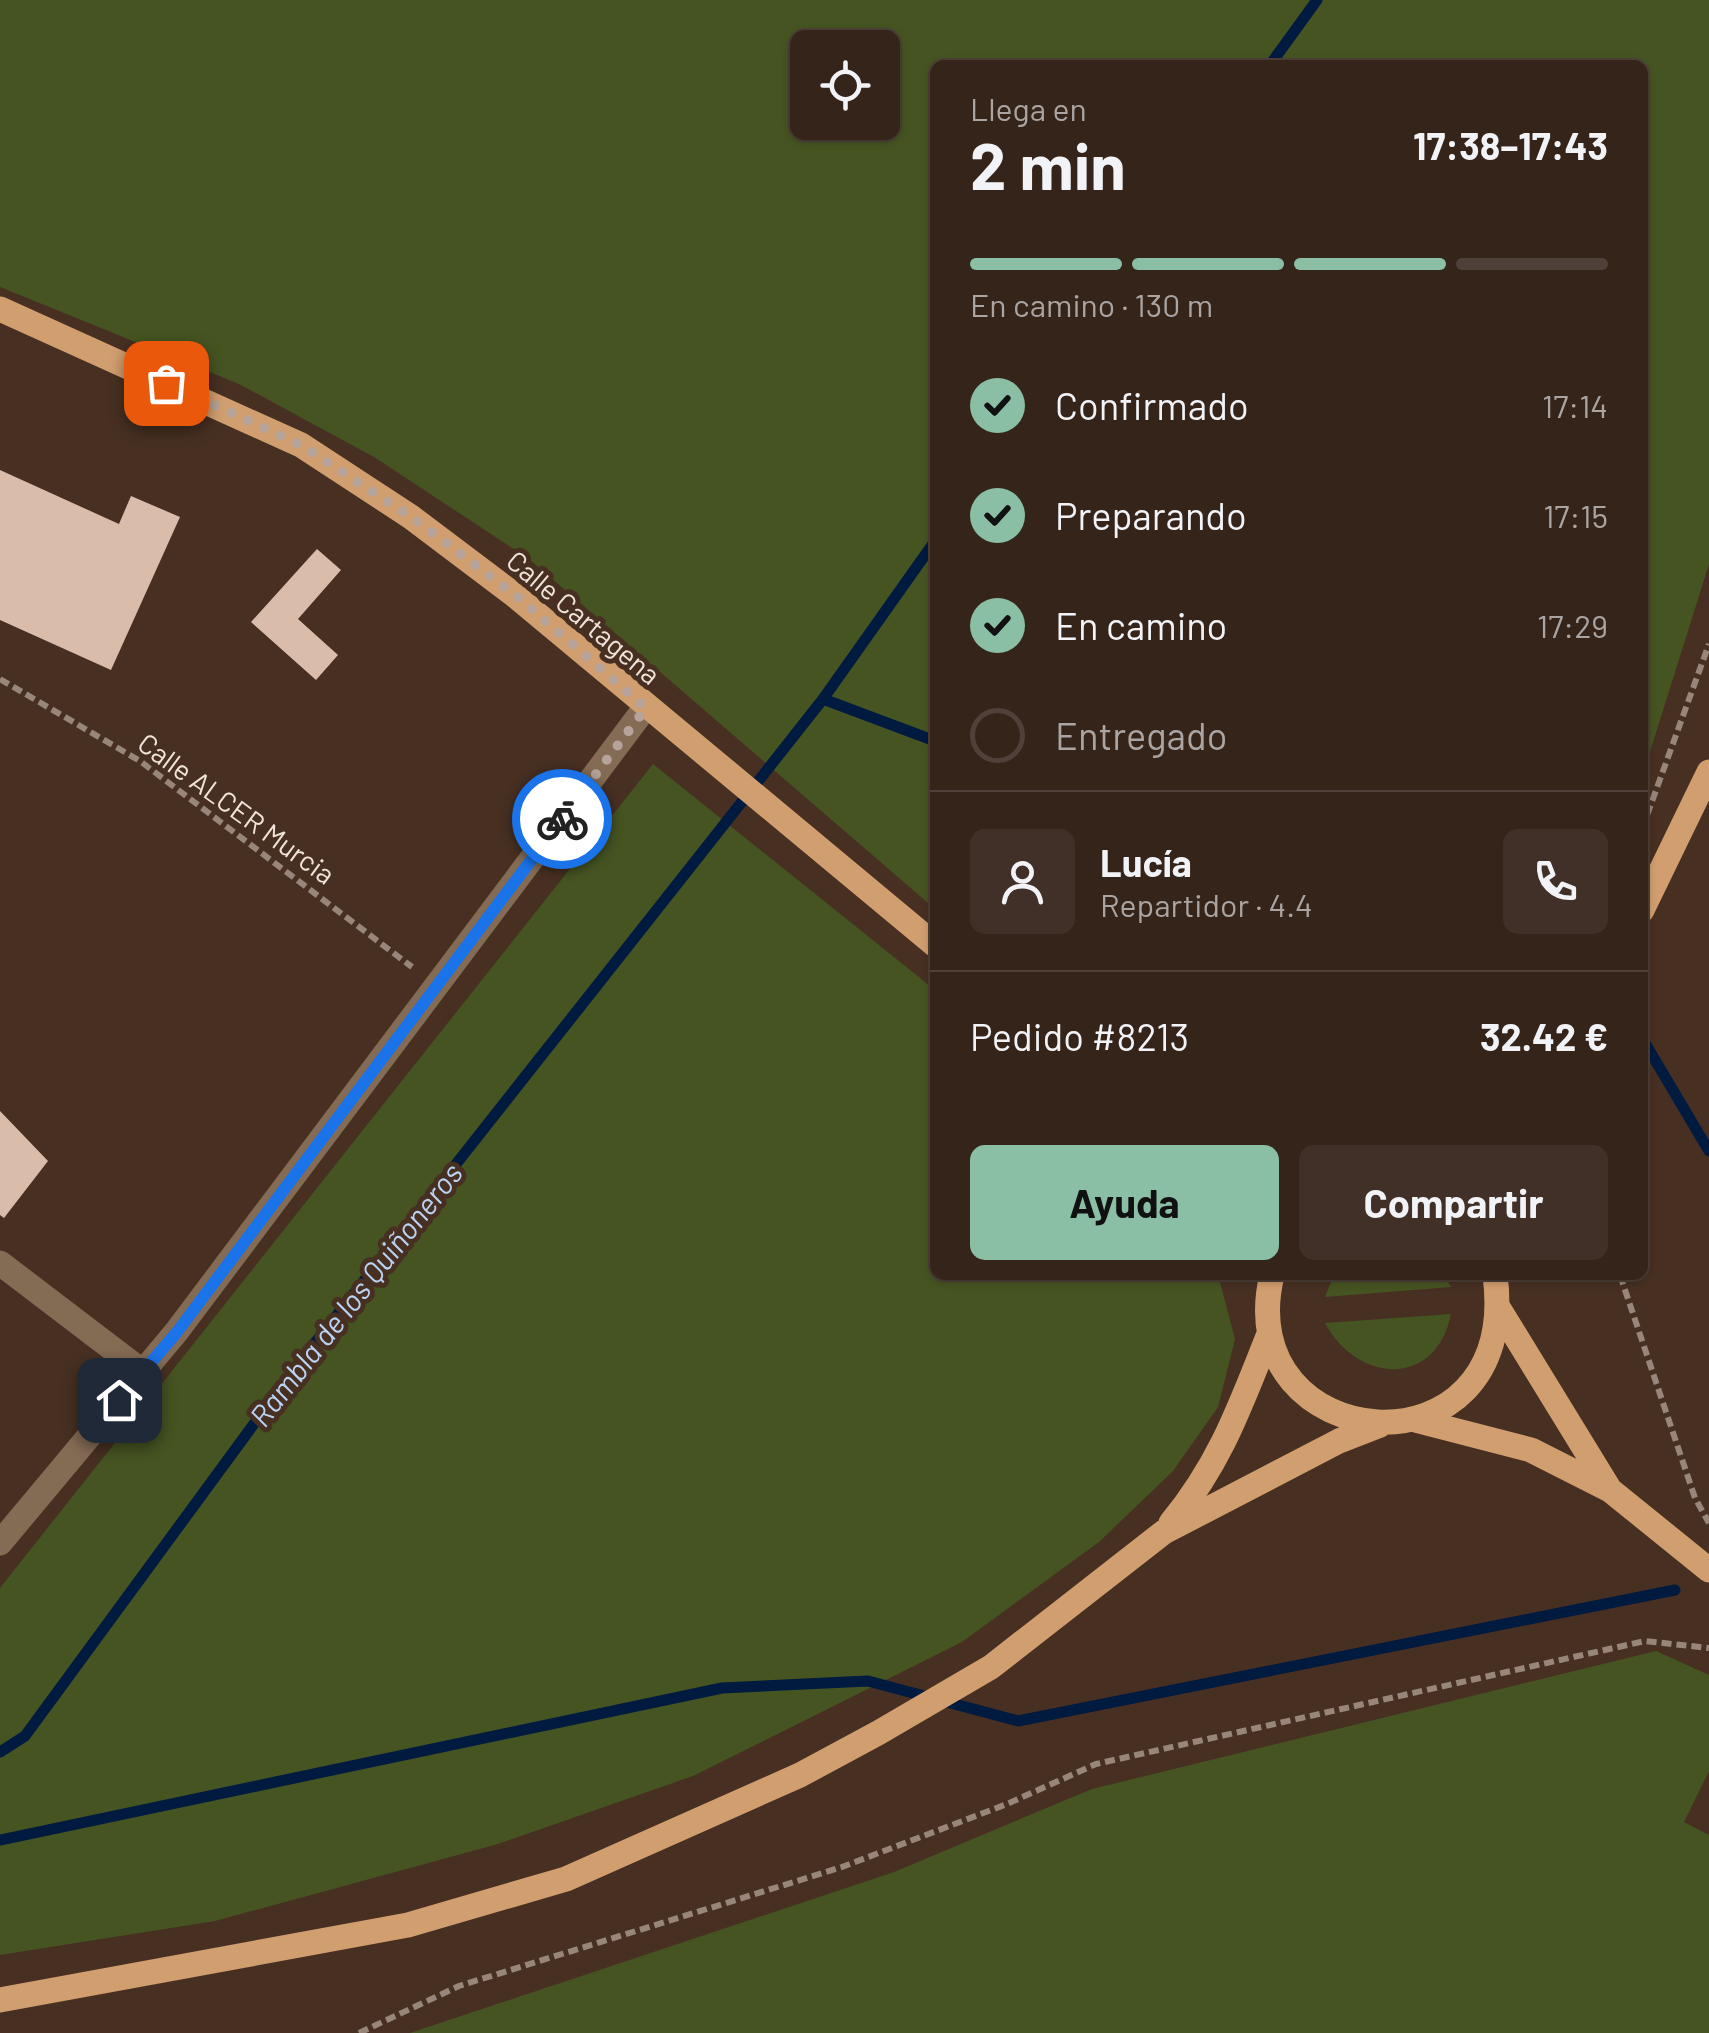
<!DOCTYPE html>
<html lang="es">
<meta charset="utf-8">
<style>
body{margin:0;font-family:Barlow,sans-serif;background:#403027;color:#f1f3f6;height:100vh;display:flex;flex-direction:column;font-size:38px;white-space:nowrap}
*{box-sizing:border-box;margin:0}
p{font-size:32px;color:#aaa4a2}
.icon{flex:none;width:55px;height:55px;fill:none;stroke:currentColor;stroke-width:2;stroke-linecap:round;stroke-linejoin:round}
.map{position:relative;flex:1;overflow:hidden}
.drawer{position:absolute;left:930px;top:60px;width:718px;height:1220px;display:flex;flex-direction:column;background:#35241a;border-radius:15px;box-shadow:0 2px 8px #0004,0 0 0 2px #4f4139}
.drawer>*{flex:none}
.tools{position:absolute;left:790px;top:30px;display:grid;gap:20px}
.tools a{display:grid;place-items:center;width:110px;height:110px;border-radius:15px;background:#35241a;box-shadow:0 2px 8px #0004,0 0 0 2px #4f4139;font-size:50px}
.pin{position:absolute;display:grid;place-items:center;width:85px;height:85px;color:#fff;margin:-42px;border-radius:20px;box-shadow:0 5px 15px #0006}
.courier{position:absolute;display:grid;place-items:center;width:100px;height:100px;margin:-50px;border:8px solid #1a73e8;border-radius:50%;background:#fff;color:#222;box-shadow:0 2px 12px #0007}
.head em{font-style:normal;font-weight:700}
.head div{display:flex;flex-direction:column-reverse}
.head{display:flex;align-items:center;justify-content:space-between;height:170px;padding:0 40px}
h1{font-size:65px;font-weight:700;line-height:75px}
.bar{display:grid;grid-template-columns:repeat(4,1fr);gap:15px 10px;align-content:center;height:120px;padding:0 40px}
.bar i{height:12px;border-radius:8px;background:#4f4139}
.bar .on{background:#8abfa5}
.bar p{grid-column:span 4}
.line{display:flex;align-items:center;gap:25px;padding:0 40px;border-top:2px solid #4f4139}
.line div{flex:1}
.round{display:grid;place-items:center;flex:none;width:105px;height:105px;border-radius:15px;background:#403027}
ol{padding:0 40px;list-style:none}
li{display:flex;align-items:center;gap:30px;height:110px}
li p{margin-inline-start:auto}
li .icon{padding:10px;border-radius:50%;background:#8abfa5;color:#111;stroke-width:4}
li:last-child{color:#aaa4a2}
li i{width:55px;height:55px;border:5px solid #4f4139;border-radius:50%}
.action{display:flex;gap:20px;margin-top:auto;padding:20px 40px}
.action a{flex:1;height:115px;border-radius:15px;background:#8abfa5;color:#111;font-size:40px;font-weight:700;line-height:115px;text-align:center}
.action a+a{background:#403027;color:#f1f3f6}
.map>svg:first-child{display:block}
</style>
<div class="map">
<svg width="1709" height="2033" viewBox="0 0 1709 2033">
<rect width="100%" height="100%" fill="#473022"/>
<path fill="#465422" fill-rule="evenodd" d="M0 0H1709V564L1643 774 1642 65H935V909L529 559 374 457 239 384 0 287ZM808 48H882V122H808Z
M653 764 935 990V1275H1218L1235 1339 1218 1407 1173 1471 1099 1542 962 1642 693 1776 498 1844 215 1921 0 1955V1588Z
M1334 1275H1444L1451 1287 1325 1297Z
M1451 1314C1436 1389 1357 1383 1325 1323Z
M1656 1651 1709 1675V1771L1684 1822 1709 1835V2033H410L894 1872 1092 1789Z"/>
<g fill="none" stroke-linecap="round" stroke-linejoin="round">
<path stroke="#001a40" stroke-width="11" d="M1270 65 1317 0
M823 699 935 741
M1642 1038 1709 1151
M0 1752 25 1736 292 1372 823 699 935 541
M0 1840 722 1688 868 1681 1018 1721 1675 1590"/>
</g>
<path fill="#dabcab" d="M0 470 119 524 131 496 180 517 111 670 0 620Z
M317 549 341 570 298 619 338 655 316 680 251 622Z
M0 1111 48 1161 4 1218 0 1215Z"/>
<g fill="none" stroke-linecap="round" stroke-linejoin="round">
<path stroke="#99867a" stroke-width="6" stroke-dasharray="10 5" stroke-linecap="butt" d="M0 679 140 761 412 967
M1642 829 1709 644
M1620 1275 1695 1498 1709 1523
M359 2033 459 1986 842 1867 1007 1804 1096 1764 1645 1641 1709 1648"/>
<path stroke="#846b54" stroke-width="25" d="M0 1263 143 1372
M0 1543 177 1331 645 708"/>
<path stroke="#d19e6f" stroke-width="25" d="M0 309 301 445 411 517 513 594 935 945
M1642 910 1709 772
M1272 1275C1228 1457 1523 1485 1495 1275
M1499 1309 1610 1490
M1415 1420 1531 1450 1610 1490 1709 1570
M1171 1523C1221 1462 1240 1406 1269 1334
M0 2000 408 1925 566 1879 800 1775 878 1733 991 1667 1164 1532 1339 1441 1380 1425"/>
</g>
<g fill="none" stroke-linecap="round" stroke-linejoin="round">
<path stroke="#b6a49a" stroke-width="10" stroke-dasharray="0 18" d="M166 383 301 445 411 517 514 594 646 708 562 819"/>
<path stroke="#1a73e8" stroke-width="12" d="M119 1400 177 1332 562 819"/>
</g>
<g text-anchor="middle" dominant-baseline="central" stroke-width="10" stroke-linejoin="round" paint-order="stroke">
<g font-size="28" fill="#f2e3da" stroke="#473022">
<text transform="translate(584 617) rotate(40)">Calle Cartagena</text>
<text transform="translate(237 808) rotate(36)">Calle ALCER Murcia</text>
</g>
<g font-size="30" font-style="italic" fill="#bad3f3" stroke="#473022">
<text transform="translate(355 1294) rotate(-52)">Rambla de los Quiñoneros</text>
</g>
</g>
</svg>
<div class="tools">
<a><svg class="icon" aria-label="locate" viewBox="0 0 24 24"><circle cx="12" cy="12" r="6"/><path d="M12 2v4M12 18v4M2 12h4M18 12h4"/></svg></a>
</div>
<div class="pin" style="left:166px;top:383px;background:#ea580c"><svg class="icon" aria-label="bag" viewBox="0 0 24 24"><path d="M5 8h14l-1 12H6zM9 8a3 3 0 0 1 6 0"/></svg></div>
<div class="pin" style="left:119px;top:1400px;background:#1f2937"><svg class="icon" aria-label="home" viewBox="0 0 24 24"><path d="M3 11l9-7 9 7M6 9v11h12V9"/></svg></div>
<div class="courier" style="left:562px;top:819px"><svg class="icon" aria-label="bike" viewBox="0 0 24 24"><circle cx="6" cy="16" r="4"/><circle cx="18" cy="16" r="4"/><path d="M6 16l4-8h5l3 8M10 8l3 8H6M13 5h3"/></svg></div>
<section class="drawer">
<div class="head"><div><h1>2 min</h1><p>Llega en</p></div><em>17:38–17:43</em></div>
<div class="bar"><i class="on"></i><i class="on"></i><i class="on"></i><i></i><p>En camino · 130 m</p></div>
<ol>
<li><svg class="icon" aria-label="check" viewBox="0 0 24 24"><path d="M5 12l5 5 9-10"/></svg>Confirmado<p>17:14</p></li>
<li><svg class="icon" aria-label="check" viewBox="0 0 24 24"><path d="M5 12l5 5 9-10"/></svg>Preparando<p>17:15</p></li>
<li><svg class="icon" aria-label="check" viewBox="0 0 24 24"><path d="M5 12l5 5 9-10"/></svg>En camino<p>17:29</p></li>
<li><i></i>Entregado</li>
</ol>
<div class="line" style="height:180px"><a class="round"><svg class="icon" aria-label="person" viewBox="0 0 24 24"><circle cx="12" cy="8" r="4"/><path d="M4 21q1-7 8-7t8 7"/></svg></a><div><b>Lucía</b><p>Repartidor · 4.4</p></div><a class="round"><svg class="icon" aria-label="phone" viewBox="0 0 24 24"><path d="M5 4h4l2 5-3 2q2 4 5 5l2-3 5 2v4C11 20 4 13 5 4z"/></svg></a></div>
<div class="line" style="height:130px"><div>Pedido #8213</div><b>32.42 €</b></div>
<div class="action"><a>Ayuda</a><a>Compartir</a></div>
</section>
</div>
